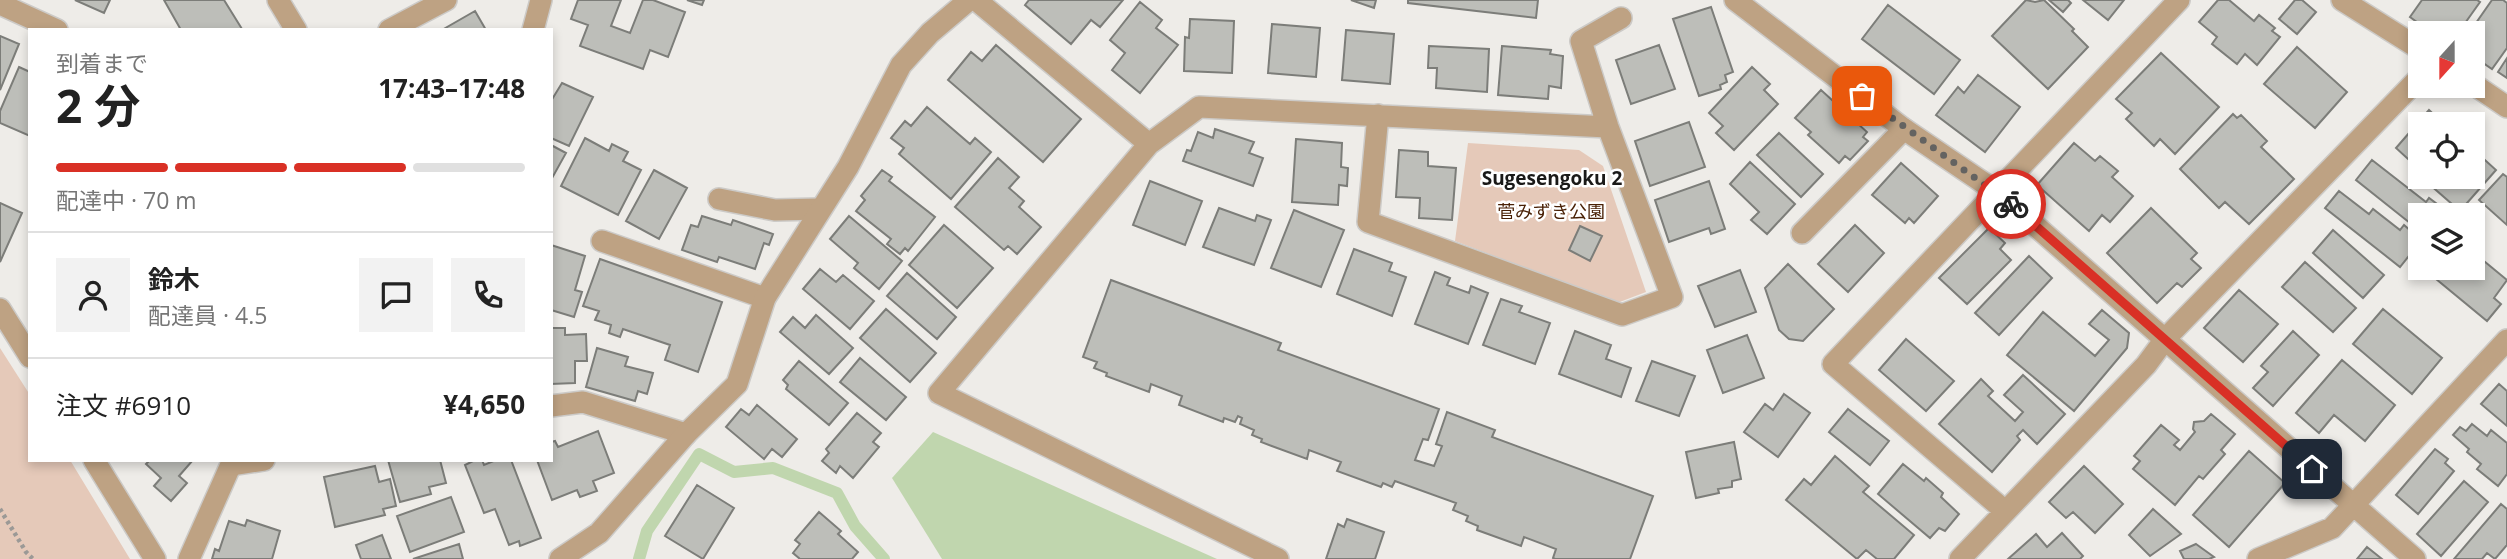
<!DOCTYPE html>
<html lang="ja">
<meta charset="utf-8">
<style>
body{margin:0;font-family:"Open Sans","Noto Sans JP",sans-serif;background:#f2f2f2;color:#222;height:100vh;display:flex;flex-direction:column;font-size:26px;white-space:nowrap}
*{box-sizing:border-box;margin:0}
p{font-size:23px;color:#767676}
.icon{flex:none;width:38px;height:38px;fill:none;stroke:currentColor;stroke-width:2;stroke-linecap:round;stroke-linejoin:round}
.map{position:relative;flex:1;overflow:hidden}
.sheet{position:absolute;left:28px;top:28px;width:525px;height:434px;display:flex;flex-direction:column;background:#fff;border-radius:0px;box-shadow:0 4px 10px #0003}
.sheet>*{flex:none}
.needle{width:46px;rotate:201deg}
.fabs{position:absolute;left:2408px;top:21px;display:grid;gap:14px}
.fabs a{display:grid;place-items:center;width:77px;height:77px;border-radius:0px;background:#fff;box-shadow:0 4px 10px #0003;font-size:35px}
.pin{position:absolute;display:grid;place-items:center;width:60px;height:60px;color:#fff;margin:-30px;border-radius:14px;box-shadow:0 4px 10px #0006}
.courier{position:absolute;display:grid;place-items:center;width:70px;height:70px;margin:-35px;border:5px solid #d93025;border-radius:50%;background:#fff;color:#222;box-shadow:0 2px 9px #0007}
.head em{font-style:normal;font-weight:700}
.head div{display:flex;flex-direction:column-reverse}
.head{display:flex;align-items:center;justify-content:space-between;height:119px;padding:0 28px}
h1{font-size:46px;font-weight:700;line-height:52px}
.bar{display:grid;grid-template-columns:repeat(4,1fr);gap:10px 7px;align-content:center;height:84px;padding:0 28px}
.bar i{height:9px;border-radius:5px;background:#e0e0e0}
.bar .active{background:#d93025}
.bar p{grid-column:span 4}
.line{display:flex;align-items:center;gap:18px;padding:0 28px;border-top:2px solid #e0e0e0}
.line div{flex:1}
.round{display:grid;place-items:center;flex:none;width:74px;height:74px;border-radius:0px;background:#f2f2f2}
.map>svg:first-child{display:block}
</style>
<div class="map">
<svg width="2507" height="559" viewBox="0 0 2507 559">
<rect width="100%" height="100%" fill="#eeece8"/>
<path fill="#e5c9b9" d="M1468 143 1579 150 1603 166 1646 292 1617 303 1455 241Z
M0 348 30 395V460H70L130 559H0Z"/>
<path fill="#c0d6ae" d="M933 432 1217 559H942L892 478Z"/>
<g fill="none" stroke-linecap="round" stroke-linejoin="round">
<path stroke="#c0d6ae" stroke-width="12" d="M639 559 647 531 699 454 734 472 773 468 837 493 855 526 884 559"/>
</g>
<path fill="#bdbeb9" stroke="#7c7d79" stroke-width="2" d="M75 0H110L104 13Z
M164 0H224L242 29 181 30Z
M578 0H621L611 26 630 33 643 0H653L685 12 668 57 650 50 643 69 580 46 588 25 571 19Z
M687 0H704L702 5Z
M1029 0H1123L1100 27 1091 20 1071 44 1025 5Z
M1351 0H1376L1374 8Z
M1408 0H1538L1536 18 1408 3Z
M2026 0 2035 2 2044 0 2074 29 2072 31 2088 47 2048 89 1992 36Z
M2049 0H2068L2071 3 2063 12Z
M2083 0H2124L2108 20Z
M2218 0H2229L2254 21 2259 15 2275 28 2272 31 2280 37 2257 65 2245 54 2237 64 2212 44 2217 37 2199 22Z
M2295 0H2302L2316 12 2297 34 2279 19Z
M2422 0H2477L2480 2 2458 33H2432L2410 17Z
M2492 0H2503L2507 3V48L2492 69 2473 56V33H2469Z
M1140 2 1162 20 1156 28 1178 45 1140 93 1112 70 1125 53 1110 40Z
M1888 5 1960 60 1934 94 1862 39Z
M1711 7 1733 72 1725 75 1727 82 1720 85 1721 89 1699 96 1673 19Z
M475 11 486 30H442Z
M1190 19 1234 21 1232 73 1184 71 1185 37 1189 38Z
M1272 24 1320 28 1316 77 1268 73Z
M1346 30 1394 34 1390 84 1342 80Z
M0 36 19 44 0 90Z
M996 45 1081 119 1043 162 948 80 971 52 982 61Z
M1659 45 1675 89 1631 104 1616 60Z
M1429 46 1489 49 1487 92 1436 88 1437 68H1428Z
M1502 46 1551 50 1550 54 1563 56 1561 88 1549 86 1548 99 1498 95Z
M2297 47 2347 92 2315 128 2264 84Z
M2161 53 2219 107 2175 154 2160 139 2154 146 2126 119 2132 113 2116 99Z
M2507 58V78L2498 72Z
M19 67 30 72V136L0 123V111Z
M1752 67 1770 84 1764 90 1778 104 1734 150 1716 133 1723 126 1709 113Z
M1978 75 2020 107 1985 152 1936 115 1958 87 1964 93Z
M562 83 593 97 569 146 551 138V101Z
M1821 90 1867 132 1863 137 1868 141 1850 160 1845 156 1839 163 1808 135 1811 132 1795 118Z
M927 107 970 144 975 138 991 152 951 199 899 154 904 148 891 138 905 121 911 126Z
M2429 110 2444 124H2420V176L2416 172 2419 169 2396 148Z
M2233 114 2237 118 2241 115 2267 141 2261 147 2294 179 2249 224 2225 202 2219 208 2180 169Z
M1689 122 1705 167 1650 186 1635 141Z
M1215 129 1254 142 1249 153 1263 158 1253 186 1183 161 1187 150 1191 151 1198 132 1213 138Z
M1779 133 1823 174 1801 197 1757 155Z
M585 138 609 151 612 144 628 152 623 161 641 170 618 215 561 186Z
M1296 139 1342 143 1341 167 1348 168 1347 186 1339 185 1338 205 1292 202Z
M2074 143 2095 161 2100 156 2118 171 2112 177 2133 196 2110 222 2102 215 2089 231 2037 185Z
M551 145 566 153 551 180Z
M1399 150 1428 152V166L1456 168 1452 220 1419 218 1420 198 1396 197Z
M2475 151 2496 170 2460 211 2421 177H2473V154Z
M998 158 1019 177 1009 188 1024 201 1019 207 1041 227 1017 254 1008 246 1004 250 955 207Z
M2372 160 2426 202 2429 198 2445 210 2441 215H2420V231L2356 180Z
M1750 162 1795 204 1767 234 1751 220 1759 212 1730 184Z
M1901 163 1938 196 1914 223 1909 218 1905 223 1872 195Z
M654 170 687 188 659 239 626 221Z
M882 170 892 177 889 181 935 217 908 251 905 248 900 254 887 244 891 239 856 211 865 200 861 196Z
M2503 174 2507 177V225L2479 200Z
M1150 181 1202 201 1185 245 1133 225Z
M1709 181 1725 229 1711 234 1709 228 1669 242 1655 200Z
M2339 191 2369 214 2373 209 2400 230 2404 225 2420 239V242L2400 267 2325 208Z
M0 203 22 213 0 262Z
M1219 208 1255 221 1257 215 1271 220 1254 265 1203 247Z
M2151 208 2197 253 2191 259 2201 268 2182 287 2177 283 2157 303 2107 253Z
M1294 210 1344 230 1321 287 1271 268Z
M702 216 731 225 733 220 773 234 769 245 764 243 755 269 719 257 717 262 682 250 691 225 698 227Z
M849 216 902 261 879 289 854 268 858 263 830 239Z
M944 225 993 268 957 308 909 265Z
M1855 225 1884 253 1848 292 1818 264Z
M1580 226 1602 236 1590 261 1569 250Z
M1989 228 2005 243 2000 249 2011 260 1967 304 1939 278Z
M2333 230 2384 275 2363 298 2313 253Z
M551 245 585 256 575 290 582 292 574 317 551 310Z
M1354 249 1392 263 1389 271 1406 277 1392 316 1337 294Z
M2473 252 2507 280 2494 298 2501 304 2487 321 2430 274 2434 271 2430 268H2473Z
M2029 256 2052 278 1999 335 1975 313Z
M600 259 722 302 698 372 665 360 670 345 623 329 620 337 609 333 611 325 595 320 599 311 583 306Z
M2305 262 2356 308 2333 332 2282 287Z
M1788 264 1834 309 1803 341 1789 339 1779 330 1765 288Z
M820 269 836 282 843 275 874 301 850 329 803 289Z
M1740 270 1756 312 1715 327 1698 286Z
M1435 272 1450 278 1447 285 1469 293 1471 286 1488 293 1468 344 1415 324Z
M907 273 956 317 937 339 887 296Z
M1111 280 1281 343 1278 350 1439 409 1428 440 1423 439 1415 460 1434 466 1442 446 1436 444 1447 412 1495 430 1492 437 1653 496 1630 559H1555L1553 558 1556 549 1524 537 1521 546 1477 530 1478 526 1466 521 1468 516 1453 510 1456 503 1395 481 1392 487 1383 483 1381 487 1337 471 1341 462 1309 450 1307 459 1261 442 1262 439 1252 435 1254 430 1240 424 1242 418 1238 416 1235 422 1224 418 1223 422 1179 405 1182 396 1151 384 1149 392 1106 376 1107 373 1094 368 1097 362 1083 357Z
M2239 290 2278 324 2243 362 2204 328Z
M1501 299 1522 306 1519 312 1550 323 1535 364 1483 345Z
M886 309 936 353 910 382 860 338Z
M2383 309 2442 358 2412 394 2353 344Z
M2102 310 2129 333 2127 348 2074 411 2007 355 2043 312 2095 356 2109 340 2089 324Z
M816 315 853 348 829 374 780 332 793 317 805 328Z
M551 328H565V335L586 334 587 361H575V383L551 384Z
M1575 331 1611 345 1606 359 1631 368 1621 397 1559 374Z
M2293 331 2319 355 2273 406 2253 388 2268 372 2261 366Z
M1747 335 1764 378 1723 393 1707 350Z
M1906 339 1954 381 1926 411 1879 370Z
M597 348 628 357 625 366 653 373 647 394 638 391 635 401 586 387Z
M860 358 906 397 886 420 840 382Z
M2342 360 2395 405 2365 441 2334 415 2319 433 2296 413Z
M799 361 848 403 829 425 786 389 788 385 783 380Z
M1652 361 1695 376 1679 416 1636 401Z
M2023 375 2065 414 2037 444 2023 430 2017 436 2020 440 1992 472 1939 424 1981 379 1993 391 1988 396 2015 421 2023 412 2004 395Z
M2499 384 2507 391V426L2481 404Z
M1784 394 1810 413 1778 457 1744 432 1765 404 1773 410Z
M757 405 797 439 782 457 772 449 764 459 726 427 741 409 749 415Z
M1848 409 1889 441 1870 465 1829 432Z
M857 413 881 433 873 442 879 447 853 478 840 466 836 473 822 461 829 453 826 449Z
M2211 414 2235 434 2221 450 2225 454 2203 479 2199 476 2175 505 2133 469 2140 461 2134 456 2161 425 2179 440 2174 445 2180 450 2195 432 2193 429 2194 422 2204 421Z
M2472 424 2487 436 2491 430 2507 443V474L2498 486 2477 469 2481 464 2467 452 2469 449 2453 435 2460 427 2466 431Z
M598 431 614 473 593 481 597 491 580 497 577 490 552 500 537 460H551V442L555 441 558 447Z
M1734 442 1741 479 1732 481V487L1718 489 1719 493 1696 498 1686 452Z
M2435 449 2448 459 2445 463 2454 471 2418 514 2396 495Z
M2249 451 2285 483 2229 547 2193 515Z
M1835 456 1869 486 1863 492 1914 535 1894 559H1877L1866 550 1857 559 1786 500 1804 479 1811 485Z
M150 460H193L179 476 187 483 171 501 154 486 161 478 146 464Z
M388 460H440L446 483 429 487 431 494 400 502Z
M475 460H482L484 465 496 460H511L541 538 520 546 519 541 509 545 495 509 484 513 465 465Z
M1903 464 1924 481 1926 478 1943 493 1941 497 1959 514 1945 531 1939 528 1930 538 1878 494Z
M375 466 379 482 390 479 396 506 383 509 385 515 335 527 324 477Z
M2084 466 2123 504 2095 533 2073 512 2066 518 2049 502Z
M2464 481 2488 502 2441 556 2417 534Z
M697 485 734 508 703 559 665 536Z
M451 497 464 532 410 552 397 516Z
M2501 504 2507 509V545L2495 559 2487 553 2482 559H2454Z
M2153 509 2181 534 2150 556 2129 535Z
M819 512 841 531 838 534 858 552 852 559H800L793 553 800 544 795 540Z
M1347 519 1384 532 1375 559H1326L1338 524 1344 527Z
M247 520 280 531 272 559H212L215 549 219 551 229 521 245 526Z
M2062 533 2083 556 2080 559H2008L2036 534 2047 547Z
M382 535 391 559H361L356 545Z
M459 544 463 559H413Z
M2196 544 2214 557 2209 559H2184L2180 551Z
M2367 547 2382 559H2357Z"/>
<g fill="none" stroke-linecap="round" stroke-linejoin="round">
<defs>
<path id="service" d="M533 30 541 0
M719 199 775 210 820 209
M1802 233 1904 129
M602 241 765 298
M551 406 583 402 686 434
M231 465 264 460"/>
<path id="minor" d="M278 0 296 30
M976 0 1149 144
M1735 0 1904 129 1997 192 2415 559
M2342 0 2420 49
M0 4 57 30
M389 30 446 0
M2473 84 2507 107
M1378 115 1368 222 1622 315 1672 297 1608 127 1581 41 1621 18
M0 309 30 357
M94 460 155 559
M2005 511 1833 364 2179 0
M189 559 233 460
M560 559 599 533 686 434 737 384 765 298 848 167 901 65 930 33 969 0
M1278 559 939 393 1149 144 1199 107 1608 127
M1960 559 2146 365 2166 338 2420 77
M2258 559 2332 528 2507 340"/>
</defs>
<use href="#service" stroke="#cccac7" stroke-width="24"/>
<use href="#minor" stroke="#cccac7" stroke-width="24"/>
<path stroke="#9b9996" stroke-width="4.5" stroke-dasharray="3.5 3.5" stroke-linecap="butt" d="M0 509 26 552 33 559"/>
<use href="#service" stroke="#bea283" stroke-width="21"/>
<use href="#minor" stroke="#bea283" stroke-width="21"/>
</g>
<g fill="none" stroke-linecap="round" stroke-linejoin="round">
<path stroke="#646361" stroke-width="7" stroke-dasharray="0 12.6" d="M1862 96 2011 204"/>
<path stroke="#d93025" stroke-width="9" d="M2011 204 2312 469"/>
</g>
<g text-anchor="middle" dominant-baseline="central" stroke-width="5" stroke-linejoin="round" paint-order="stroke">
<g font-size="18" fill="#492106" stroke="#fff">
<text x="1551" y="211">菅みずき公園</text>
</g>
<g font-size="19" font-weight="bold" fill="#1a1918" stroke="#fff">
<text x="1552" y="178">Sugesengoku 2</text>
</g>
</g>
</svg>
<div class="fabs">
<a><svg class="needle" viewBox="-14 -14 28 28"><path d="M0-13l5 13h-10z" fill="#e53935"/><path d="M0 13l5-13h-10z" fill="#767676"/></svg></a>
<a><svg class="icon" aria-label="locate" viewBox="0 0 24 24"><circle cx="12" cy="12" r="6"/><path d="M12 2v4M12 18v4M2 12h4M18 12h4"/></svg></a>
<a><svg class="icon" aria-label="layers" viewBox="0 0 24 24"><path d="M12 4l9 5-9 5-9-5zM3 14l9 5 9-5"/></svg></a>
</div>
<div class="pin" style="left:1862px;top:96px;background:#ea580c"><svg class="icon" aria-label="bag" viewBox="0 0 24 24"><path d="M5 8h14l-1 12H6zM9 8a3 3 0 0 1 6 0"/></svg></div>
<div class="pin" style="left:2312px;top:469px;background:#1f2937"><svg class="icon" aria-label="home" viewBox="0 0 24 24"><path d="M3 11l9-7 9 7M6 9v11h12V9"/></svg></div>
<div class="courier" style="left:2011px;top:204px"><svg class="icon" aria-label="bike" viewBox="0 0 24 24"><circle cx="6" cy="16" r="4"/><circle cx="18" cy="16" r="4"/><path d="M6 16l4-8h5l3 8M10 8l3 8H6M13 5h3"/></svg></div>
<section class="sheet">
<div class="head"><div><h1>2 分</h1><p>到着まで</p></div><em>17:43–17:48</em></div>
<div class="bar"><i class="active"></i><i class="active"></i><i class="active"></i><i></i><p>配達中 · 70 m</p></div>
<div class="line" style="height:126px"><a class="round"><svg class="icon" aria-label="person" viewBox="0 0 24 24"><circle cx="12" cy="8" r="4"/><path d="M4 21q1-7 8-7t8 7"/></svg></a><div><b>鈴木</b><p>配達員 · 4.5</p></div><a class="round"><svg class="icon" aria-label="chat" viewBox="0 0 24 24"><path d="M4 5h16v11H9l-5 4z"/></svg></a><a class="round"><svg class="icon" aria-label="phone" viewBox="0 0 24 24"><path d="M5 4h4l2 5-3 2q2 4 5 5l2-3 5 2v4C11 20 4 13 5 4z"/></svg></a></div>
<div class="line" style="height:91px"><div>注文 #6910</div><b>¥4,650</b></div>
</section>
</div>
